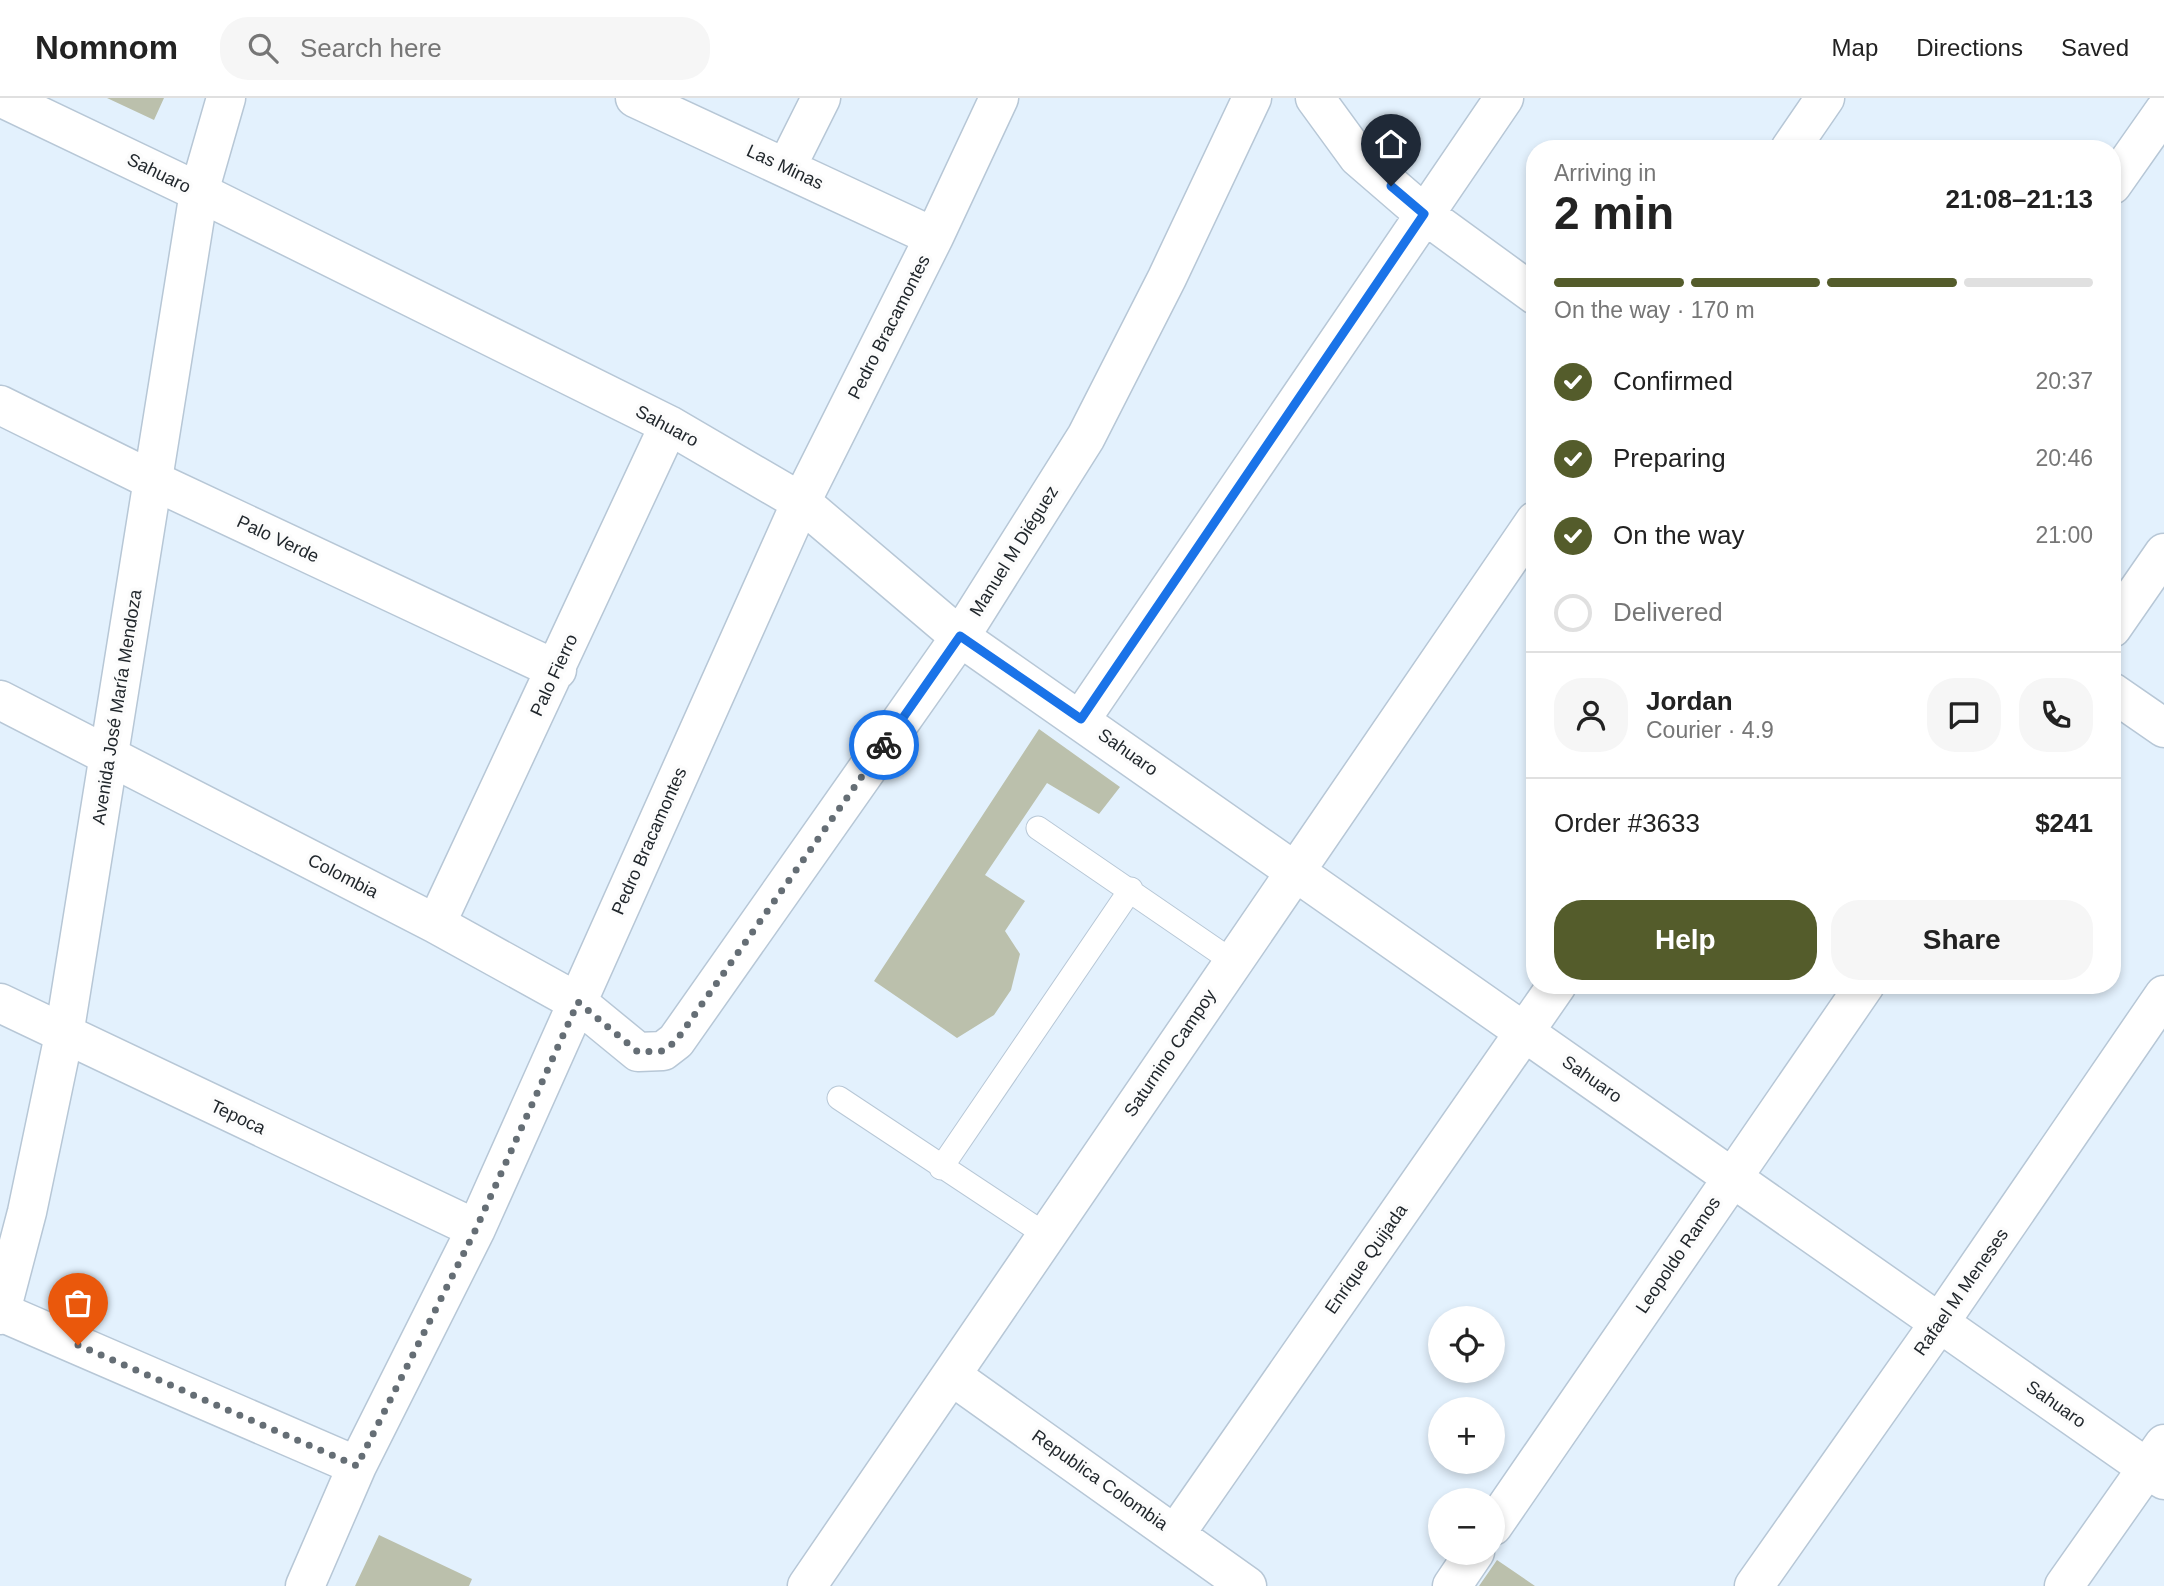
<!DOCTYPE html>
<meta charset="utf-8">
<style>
body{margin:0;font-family:Helvetica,sans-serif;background:#f6f6f6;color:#222;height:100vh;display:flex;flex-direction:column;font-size:26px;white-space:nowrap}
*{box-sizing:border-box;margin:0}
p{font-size:23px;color:#767676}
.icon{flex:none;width:38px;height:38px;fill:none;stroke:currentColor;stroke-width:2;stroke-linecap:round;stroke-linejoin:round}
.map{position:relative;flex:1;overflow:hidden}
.details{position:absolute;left:1526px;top:42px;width:595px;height:854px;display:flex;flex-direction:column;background:#fff;border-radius:28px;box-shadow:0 4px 10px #0003}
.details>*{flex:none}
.tools{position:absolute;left:1428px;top:1208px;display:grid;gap:14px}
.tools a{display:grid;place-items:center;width:77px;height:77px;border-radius:50%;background:#fff;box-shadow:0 4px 10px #0003;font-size:35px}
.pin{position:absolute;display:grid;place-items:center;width:60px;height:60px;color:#fff;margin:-72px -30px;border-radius:50% 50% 50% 0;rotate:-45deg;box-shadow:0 0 7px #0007}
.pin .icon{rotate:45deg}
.courier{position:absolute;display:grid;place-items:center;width:70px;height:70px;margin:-35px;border:5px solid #1a73e8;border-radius:50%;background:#fff;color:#222;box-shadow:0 2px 9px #0007}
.overview em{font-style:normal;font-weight:700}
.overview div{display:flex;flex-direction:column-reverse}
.overview{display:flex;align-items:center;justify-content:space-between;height:119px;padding:0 28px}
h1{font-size:46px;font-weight:700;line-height:52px}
.bar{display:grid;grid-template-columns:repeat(4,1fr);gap:10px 7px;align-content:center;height:84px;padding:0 28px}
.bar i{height:9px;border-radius:5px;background:#e0e0e0}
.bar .current{background:#545c2b}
.bar p{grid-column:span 4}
.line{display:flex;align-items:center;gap:18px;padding:0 28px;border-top:2px solid #e0e0e0}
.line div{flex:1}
.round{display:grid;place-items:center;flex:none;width:74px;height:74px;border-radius:28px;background:#f6f6f6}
ol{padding:0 28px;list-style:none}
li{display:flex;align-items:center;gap:21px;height:77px}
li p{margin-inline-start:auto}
li .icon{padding:7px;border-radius:50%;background:#545c2b;color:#fff;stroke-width:4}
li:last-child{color:#767676}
li i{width:38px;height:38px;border:4px solid #e0e0e0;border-radius:50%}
.button{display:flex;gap:14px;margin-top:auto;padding:14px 28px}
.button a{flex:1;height:80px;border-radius:28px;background:#545c2b;color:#fff;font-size:28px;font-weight:700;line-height:80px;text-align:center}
.button a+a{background:#f6f6f6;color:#222}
header{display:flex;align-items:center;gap:42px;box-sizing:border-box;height:98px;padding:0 35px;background:#fff;border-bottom:2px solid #e0e0e0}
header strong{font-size:33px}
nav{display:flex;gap:38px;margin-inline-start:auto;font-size:24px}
.search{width:490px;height:63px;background:#f6f6f6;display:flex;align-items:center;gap:18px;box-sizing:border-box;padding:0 24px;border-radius:28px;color:#767676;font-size:26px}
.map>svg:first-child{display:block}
</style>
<header>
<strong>Nomnom</strong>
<div class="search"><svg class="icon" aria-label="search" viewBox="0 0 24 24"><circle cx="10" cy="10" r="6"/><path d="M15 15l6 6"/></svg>Search here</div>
<nav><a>Map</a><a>Directions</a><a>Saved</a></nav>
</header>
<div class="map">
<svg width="2164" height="1488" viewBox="0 0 2164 1488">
<rect width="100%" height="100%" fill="#e3f1fd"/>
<path fill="#bbc0ac" d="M107 0H164L154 22Z
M1039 631 1120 689 1099 716 1047 685 985 777 1025 803 1005 833 1020 856 1011 892 994 917 957 940 874 883Z
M379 1437 472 1481 469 1488H355Z
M1497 1462 1535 1488H1479Z"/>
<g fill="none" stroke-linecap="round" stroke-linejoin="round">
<defs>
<path id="service" d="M1038 730 1232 863
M839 1000 1046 1137
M941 1070 1131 791"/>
<path id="minor" d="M2 0 199 94 669 327 801 404 960 539 2164 1382
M635 0 934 139
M1315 0 1358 59 1424 116 1535 197
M1790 51 1825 0
M786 70 821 0
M2112 87 2164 13
M0 307 154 383 557 572
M2112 530 2164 455
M2112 594 2164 630
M0 602 436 826 577 904 638 954 663 953 676 943 960 539 1086 339 1167 180 1252 0
M1081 621 1504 0
M436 826 669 327
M0 905 476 1131
M1 1214 357 1368
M952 1278 1247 1488
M1493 1428 1865 887
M1176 1435 1557 887
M305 1488 357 1368 476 1131 801 404 934 139 999 0
M807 1488 1535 423
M1452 1488 1475 1454
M1754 1488 1940 1224 2164 897
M2064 1488 2164 1346"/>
<path id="tertiary" d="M0 1217 27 1114 64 937 199 94 226 0"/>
</defs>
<use href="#service" stroke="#b7c7d6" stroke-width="25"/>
<use href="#minor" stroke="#b7c7d6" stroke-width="41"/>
<use href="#tertiary" stroke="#b7c7d6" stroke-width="41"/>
<use href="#service" stroke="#fff" stroke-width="23"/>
<use href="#minor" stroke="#fff" stroke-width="38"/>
<use href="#tertiary" stroke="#fff" stroke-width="38"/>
</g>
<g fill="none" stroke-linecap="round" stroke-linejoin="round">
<path stroke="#656e75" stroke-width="7" stroke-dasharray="0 12.6" d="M78 1247 357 1368 476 1131 578 904 638 954 663 953 676 943 884 647"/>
<path stroke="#1a73e8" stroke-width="9" d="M884 647 960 538 1081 621 1424 116 1391 88"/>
</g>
<g text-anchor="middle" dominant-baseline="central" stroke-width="7" stroke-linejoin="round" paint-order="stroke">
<g font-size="18" fill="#21272c" stroke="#fcfcfc">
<text transform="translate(785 69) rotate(25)">Las Minas</text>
<text transform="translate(159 75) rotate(26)">Sahuaro</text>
<text transform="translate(889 229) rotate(-63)">Pedro Bracamontes</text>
<text transform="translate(667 328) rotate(28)">Sahuaro</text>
<text transform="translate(278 441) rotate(25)">Palo Verde</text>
<text transform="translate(1014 453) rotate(-58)">Manuel M Diéguez</text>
<text transform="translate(554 577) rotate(-65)">Palo Fierro</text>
<text transform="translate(117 609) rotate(-81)">Avenida José María Mendoza</text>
<text transform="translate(1128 654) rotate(35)">Sahuaro</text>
<text transform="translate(649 743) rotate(-66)">Pedro Bracamontes</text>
<text transform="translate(343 778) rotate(27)">Colombia</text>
<text transform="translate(1170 955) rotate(-56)">Saturnino Campoy</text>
<text transform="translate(1592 981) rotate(35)">Sahuaro</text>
<text transform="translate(238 1019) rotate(25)">Tepoca</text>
<text transform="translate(1678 1157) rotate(-56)">Leopoldo Ramos</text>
<text transform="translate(1366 1161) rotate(-55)">Enrique Quijada</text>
<text transform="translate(1961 1194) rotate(-55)">Rafael M Meneses</text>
<text transform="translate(2056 1306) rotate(35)">Sahuaro</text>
<text transform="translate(1100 1382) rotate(35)">Republica Colombia</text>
</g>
</g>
</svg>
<div class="tools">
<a><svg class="icon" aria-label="locate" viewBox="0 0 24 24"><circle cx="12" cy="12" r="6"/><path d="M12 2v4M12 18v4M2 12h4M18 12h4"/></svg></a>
<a>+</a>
<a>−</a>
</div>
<div class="pin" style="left:78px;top:1247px;background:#ea580c"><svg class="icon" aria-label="bag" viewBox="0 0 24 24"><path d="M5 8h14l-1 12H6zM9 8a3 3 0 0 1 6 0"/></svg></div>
<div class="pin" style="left:1391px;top:88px;background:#1f2937"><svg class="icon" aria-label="home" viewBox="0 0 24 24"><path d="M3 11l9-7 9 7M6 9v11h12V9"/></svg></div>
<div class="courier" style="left:884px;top:647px"><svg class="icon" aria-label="bike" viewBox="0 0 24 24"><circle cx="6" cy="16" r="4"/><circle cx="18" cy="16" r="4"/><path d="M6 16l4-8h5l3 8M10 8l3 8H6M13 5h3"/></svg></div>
<section class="details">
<div class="overview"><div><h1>2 min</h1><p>Arriving in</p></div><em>21:08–21:13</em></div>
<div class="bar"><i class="current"></i><i class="current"></i><i class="current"></i><i></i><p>On the way · 170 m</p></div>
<ol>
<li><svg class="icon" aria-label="check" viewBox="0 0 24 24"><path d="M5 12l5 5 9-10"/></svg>Confirmed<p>20:37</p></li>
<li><svg class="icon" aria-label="check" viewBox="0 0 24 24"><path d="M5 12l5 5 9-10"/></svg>Preparing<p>20:46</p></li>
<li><svg class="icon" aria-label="check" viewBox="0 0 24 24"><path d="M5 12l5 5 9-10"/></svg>On the way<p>21:00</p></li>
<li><i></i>Delivered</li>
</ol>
<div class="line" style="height:126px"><a class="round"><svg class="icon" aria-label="person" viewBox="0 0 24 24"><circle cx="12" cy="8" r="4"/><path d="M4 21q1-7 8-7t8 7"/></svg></a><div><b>Jordan</b><p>Courier · 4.9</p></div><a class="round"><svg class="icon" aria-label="chat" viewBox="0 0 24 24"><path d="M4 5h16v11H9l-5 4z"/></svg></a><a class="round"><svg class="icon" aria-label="phone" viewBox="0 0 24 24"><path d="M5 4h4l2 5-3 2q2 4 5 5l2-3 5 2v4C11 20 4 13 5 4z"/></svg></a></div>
<div class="line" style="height:91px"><div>Order #3633</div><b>$241</b></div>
<div class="button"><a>Help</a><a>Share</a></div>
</section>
</div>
